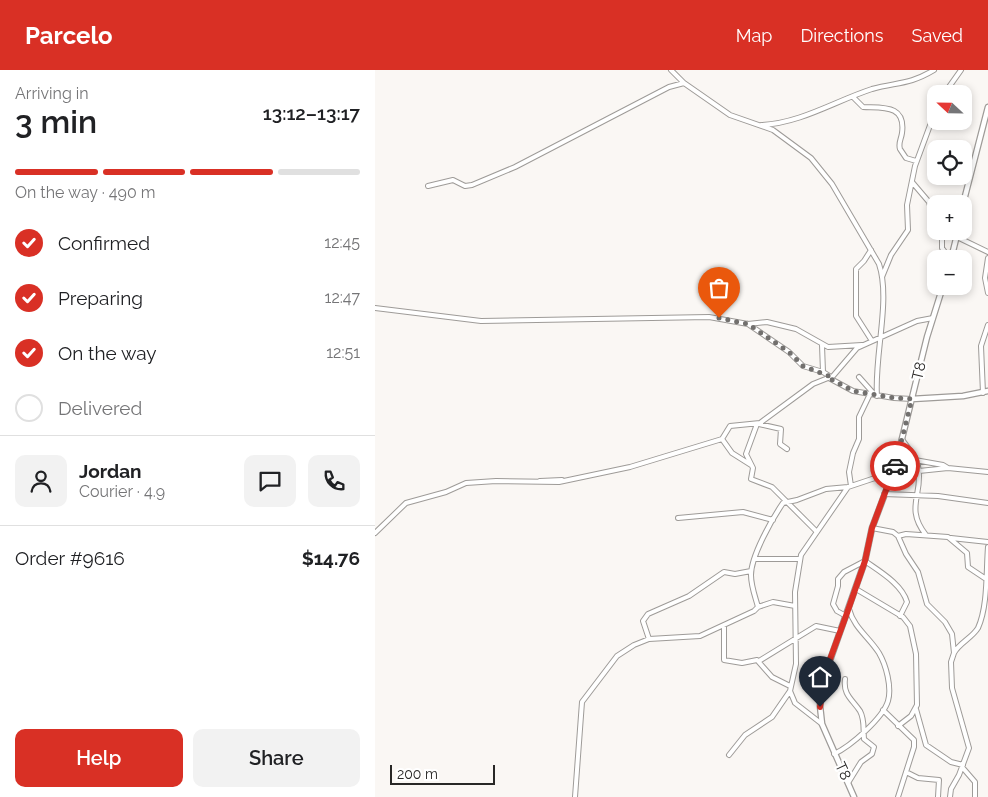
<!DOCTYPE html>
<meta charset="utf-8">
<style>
body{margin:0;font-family:Raleway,sans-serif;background:#f2f2f2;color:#202124;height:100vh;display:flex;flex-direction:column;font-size:19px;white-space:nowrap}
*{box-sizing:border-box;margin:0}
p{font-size:16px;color:#757577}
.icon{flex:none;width:28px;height:28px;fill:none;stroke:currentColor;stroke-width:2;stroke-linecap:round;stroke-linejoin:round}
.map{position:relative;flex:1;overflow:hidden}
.sheet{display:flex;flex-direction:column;background:#fff;width:375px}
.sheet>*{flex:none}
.needle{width:32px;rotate:292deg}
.buttons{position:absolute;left:552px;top:15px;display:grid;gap:10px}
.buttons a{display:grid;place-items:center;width:45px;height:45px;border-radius:10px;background:#fff;box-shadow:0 2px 8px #0003;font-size:25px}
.scale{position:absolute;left:15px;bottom:12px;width:105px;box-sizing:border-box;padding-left:5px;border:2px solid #282726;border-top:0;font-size:14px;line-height:18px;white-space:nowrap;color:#282726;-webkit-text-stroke:4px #fff;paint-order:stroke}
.pin{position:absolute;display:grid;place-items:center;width:42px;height:42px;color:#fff;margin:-51px -21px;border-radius:50% 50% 50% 0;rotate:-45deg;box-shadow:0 0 5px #0007}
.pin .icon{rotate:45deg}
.courier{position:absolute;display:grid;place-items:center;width:50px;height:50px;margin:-25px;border:4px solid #d93025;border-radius:50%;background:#fff;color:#222;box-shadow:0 1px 6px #0007}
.overview em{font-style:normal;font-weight:600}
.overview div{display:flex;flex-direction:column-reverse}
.overview{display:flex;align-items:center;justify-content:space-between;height:85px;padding:0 15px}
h1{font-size:32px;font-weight:600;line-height:38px}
.bar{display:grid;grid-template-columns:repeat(4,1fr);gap:8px 5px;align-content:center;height:60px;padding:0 15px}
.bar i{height:6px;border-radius:4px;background:#e0e0e0}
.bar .active{background:#d93025}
.bar p{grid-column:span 4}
.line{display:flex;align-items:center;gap:12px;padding:0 15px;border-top:1px solid #e0e0e0}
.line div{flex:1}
.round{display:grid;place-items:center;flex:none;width:52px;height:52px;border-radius:10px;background:#f2f2f2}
ol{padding:0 15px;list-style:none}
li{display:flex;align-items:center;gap:15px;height:55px}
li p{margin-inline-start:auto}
li .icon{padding:5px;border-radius:50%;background:#d93025;color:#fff;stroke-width:4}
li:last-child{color:#757577}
li i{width:28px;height:28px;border:2px solid #e0e0e0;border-radius:50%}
.primary-button{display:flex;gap:10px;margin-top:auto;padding:10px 15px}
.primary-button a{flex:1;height:58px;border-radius:10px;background:#d93025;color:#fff;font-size:20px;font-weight:600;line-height:58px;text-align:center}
.primary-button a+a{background:#f2f2f2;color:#202124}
header{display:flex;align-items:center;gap:30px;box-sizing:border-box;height:70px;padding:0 25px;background:#d93025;color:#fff}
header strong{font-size:24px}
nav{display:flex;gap:28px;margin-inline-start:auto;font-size:18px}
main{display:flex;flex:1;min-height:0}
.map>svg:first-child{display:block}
</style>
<header>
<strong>Parcelo</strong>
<nav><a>Map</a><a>Directions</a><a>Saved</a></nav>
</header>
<main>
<section class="sheet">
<div class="overview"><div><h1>3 min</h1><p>Arriving in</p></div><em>13:12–13:17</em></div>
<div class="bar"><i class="active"></i><i class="active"></i><i class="active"></i><i></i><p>On the way · 490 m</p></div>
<ol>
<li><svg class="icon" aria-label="check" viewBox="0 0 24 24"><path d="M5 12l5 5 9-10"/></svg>Confirmed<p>12:45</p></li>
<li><svg class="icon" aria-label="check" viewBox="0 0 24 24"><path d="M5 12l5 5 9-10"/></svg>Preparing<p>12:47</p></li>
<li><svg class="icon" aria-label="check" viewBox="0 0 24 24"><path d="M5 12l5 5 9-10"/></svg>On the way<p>12:51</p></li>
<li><i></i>Delivered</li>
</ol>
<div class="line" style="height:90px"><a class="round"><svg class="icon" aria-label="person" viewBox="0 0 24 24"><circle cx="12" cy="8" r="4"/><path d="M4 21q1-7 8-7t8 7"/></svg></a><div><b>Jordan</b><p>Courier · 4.9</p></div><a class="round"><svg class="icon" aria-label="chat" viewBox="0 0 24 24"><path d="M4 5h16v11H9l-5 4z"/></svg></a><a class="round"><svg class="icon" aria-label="phone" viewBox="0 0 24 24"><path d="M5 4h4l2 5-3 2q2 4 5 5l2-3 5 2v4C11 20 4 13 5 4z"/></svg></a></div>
<div class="line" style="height:65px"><div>Order #9616</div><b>$14.76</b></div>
<div class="primary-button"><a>Help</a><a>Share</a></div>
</section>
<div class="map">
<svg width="613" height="727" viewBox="0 0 613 727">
<rect width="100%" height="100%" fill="#faf7f4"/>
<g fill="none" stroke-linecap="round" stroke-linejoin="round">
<defs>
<path id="minor" d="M296 0 309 13 355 45 398 60 436 88 457 114 504 194C516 230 499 286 502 326
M569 24 586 0
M478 27 488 37C507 38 531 34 527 63 526 70 523 73 525 79L531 88 541 91
M387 55C426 53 460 31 497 19 522 12 534 15 559 0
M537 112 554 132 561 159
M53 116 78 110 90 116 97 115 140 97 294 17 309 13
M563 161 567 166V178L575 189
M582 167 613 182
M496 180 489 191 481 199V246L497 271
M613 188 610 208 613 223
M507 207 516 185 533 160 532 135 540 96 561 39
M0 238 106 251 334 247 373 254 392 252 421 259 453 277 487 275
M373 254 414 282 428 296 448 302
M447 275 448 302 456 307
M484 307 500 325
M454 308 478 321 519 328 537 329
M608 323 606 276 613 255
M382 354 371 384 378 398 376 409 397 417 442 462
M384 354 406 359 405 374 412 379
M347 369 357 383 376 395
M527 369C532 378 542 386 543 396 549 424 529 437 551 465
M523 387 568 395 573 398
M544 401 573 398 613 402
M165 411 187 410
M476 416 474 402 478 383 484 369V347L495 324
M509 424 563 426 613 433
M303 448 368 442 398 450
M497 458 518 462 523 466 531 484 543 502 552 534 570 552 577 564 579 583 576 592 577 618 594 678 584 705 576 719 575 727
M0 463 31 433 71 422 91 413 121 411 184 412 255 397 347 369 355 356 385 353 438 314 458 306 482 278 542 251 558 248
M523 466 531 464 573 467 592 483 593 497 611 509
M576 468 613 472
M381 489H425
M481 519 528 547 535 556 541 584 542 635 536 646 523 656
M383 537 398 532 420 536
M471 546 462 541 458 534 463 516V509L469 502 490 491C504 501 527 514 532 532L525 546
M349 555V590L367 593 382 590 397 607 415 616
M274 569 268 551 273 544 314 526 349 502 360 504 376 501
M579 583C584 573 597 568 603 558 613 536 611 502 613 477
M384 591 441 556 465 561
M470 609C468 625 477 629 485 641 490 650 488 659 489 669L499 677 497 684 486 692 473 713
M541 639 551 675 576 692 588 695
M508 640 539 670V677L523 727
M447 654 420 633 415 621 421 594 420 522 426 485 473 417 500 408 515 409
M459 684C476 676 508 648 513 631 517 617 511 595 504 583 494 567 479 558 474 539
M354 685 370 665 397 647 415 621
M587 697 600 712V727
M531 702 543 708 564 710 563 727
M200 727 207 632 242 586 259 575 274 569 325 566 379 541 383 537C380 526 376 516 376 505 376 486 397 449 408 433L422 430 451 419 473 417"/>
<path id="tertiary" d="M588 134 613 37
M576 189 583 161
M537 329 588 326 613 321
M479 727 447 654 445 636 447 613 490 491 497 458 520 397 552 267 568 216"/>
</defs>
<use href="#minor" stroke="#9e9b98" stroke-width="6"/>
<use href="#tertiary" stroke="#9e9b98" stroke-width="7"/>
<use href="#minor" stroke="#fff" stroke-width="4"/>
<use href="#tertiary" stroke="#fff" stroke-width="4.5"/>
</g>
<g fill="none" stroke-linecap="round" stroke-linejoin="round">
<path stroke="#72706e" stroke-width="5" stroke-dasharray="0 9" d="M344 248 373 254 414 282 428 296 456 307 454 308 478 321 519 328 537 329 520 396"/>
<path stroke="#d93025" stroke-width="6" d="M445 637 450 603 472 543 490 491 497 458 520 396"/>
</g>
<g text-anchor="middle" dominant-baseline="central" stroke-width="4.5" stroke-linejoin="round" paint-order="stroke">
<g font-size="15" fill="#282726" stroke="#fff">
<text transform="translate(544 301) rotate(-76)">T8</text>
<text transform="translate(468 701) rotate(65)">T8</text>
</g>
</g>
</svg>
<div class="buttons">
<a><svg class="needle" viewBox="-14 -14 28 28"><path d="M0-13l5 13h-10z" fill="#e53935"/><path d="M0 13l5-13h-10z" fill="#757577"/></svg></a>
<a><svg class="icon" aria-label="locate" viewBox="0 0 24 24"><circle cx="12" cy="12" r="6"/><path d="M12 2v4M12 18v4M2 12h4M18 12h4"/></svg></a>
<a>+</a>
<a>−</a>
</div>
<div class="scale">200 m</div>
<div class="pin" style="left:344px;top:248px;background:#ea580c"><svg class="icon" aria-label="bag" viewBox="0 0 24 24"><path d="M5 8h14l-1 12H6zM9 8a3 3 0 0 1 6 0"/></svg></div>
<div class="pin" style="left:445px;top:637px;background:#1f2937"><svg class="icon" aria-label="home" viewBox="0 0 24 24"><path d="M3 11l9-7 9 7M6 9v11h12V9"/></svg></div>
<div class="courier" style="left:520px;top:396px"><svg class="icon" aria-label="car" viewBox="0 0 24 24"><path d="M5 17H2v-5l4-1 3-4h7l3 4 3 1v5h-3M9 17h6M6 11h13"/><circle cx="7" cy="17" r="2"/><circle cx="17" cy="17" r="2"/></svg></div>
</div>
</main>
